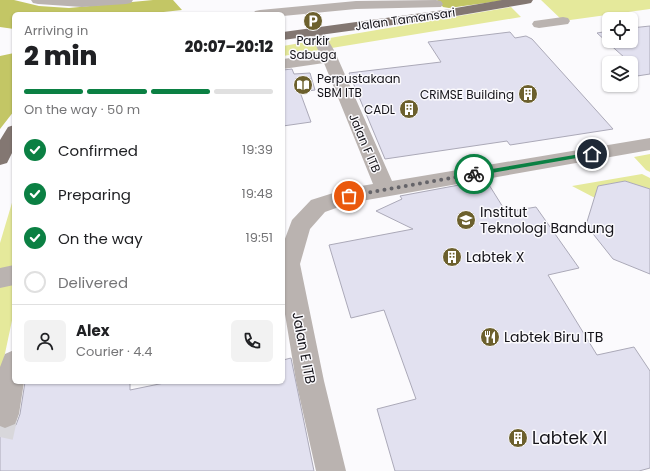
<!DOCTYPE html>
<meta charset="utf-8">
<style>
body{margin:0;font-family:Poppins,sans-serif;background:#f2f2f2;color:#202124;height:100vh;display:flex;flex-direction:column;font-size:15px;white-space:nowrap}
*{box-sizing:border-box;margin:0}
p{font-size:13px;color:#757577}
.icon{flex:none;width:22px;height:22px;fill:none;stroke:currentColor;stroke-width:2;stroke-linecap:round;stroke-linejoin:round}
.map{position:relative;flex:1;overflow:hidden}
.details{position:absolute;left:12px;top:12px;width:273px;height:372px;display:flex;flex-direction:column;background:#fff;border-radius:6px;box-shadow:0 1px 3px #0004}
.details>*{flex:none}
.tools{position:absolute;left:602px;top:12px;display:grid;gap:8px}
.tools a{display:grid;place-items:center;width:36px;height:36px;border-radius:6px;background:#fff;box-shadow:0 1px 3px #0004;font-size:20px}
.pin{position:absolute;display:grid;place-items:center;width:34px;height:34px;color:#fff;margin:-17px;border:2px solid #fff;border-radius:50%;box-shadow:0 1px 4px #0007}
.courier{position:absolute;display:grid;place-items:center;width:40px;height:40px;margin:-20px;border:3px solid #0b8043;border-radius:50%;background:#fff;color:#222;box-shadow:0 1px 5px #0007}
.head em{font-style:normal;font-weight:800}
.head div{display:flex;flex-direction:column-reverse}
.head{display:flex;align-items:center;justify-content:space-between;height:68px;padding:0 12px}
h1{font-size:26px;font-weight:800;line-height:30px}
.bar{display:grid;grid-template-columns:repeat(4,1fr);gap:6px 4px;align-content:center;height:48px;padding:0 12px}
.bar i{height:5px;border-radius:3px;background:#e0e0e0}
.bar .on{background:#0b8043}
.bar p{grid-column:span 4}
.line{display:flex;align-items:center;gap:10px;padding:0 12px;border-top:1px solid #e0e0e0}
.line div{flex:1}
.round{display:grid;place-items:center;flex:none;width:42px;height:42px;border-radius:6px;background:#f2f2f2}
ol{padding:0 12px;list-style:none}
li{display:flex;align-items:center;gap:12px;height:44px}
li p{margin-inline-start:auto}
li .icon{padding:4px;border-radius:50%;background:#0b8043;color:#fff;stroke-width:4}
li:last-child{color:#757577}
li i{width:22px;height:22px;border:2px solid #e0e0e0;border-radius:50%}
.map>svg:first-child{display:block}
</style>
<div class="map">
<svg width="650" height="471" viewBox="0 0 650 471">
<rect width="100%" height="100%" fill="#fbfafd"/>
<path fill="#e5e99b" d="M541 0H650V9L563 21Z
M511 7 521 17 283 56V46Z
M650 154V172L646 170 634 157Z
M642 174 650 178V189L625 181 598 186 595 198 572 186Z
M14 196V311L0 377V243Z"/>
<path fill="#c3c665" d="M0 0H14L39 6 69 8 153 0H173L182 10 145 14H14V29L0 27Z
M437 0H507L449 8 443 7Z
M14 53V111L0 129V56Z"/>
<path fill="#e2e1f0" stroke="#aba9b8" d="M650 26V74L637 76 631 70V63H624L619 59 625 58 597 33 609 31V41H631V28Z
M510 32 515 38 526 36 532 39 613 129 510 145 507 141 385 159 349 73 441 62 428 42Z
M292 69 294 74 310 73 315 90 300 92 311 122 283 126V70Z
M486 180 506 212 536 207 579 268 548 275 597 355 634 347 650 371V468L639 471H395L377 409 416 399 384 310 351 318 329 245 413 229 376 211 402 199 400 196Z
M625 181 650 189V274L613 259 586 225 598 186Z
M291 358 314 471H0V428L6 429 16 425 20 414 25 382H130V390L169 382H283V360Z"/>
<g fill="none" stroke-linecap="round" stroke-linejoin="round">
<path stroke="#d8d7db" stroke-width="26" stroke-dasharray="26 14" stroke-linecap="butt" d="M0 437 5 414"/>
<path fill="#bab3b0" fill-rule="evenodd" d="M31 0H133L131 3 126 4 82 7 38 4 33 3Z
M436 0 441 1 443 4 441 7 356 9 283 16V14H253L255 11 260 10 356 1Z
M563 17 568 18 570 21 568 24 539 28 534 27 532 24 534 21Z
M316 27 321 28 335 52 392 181 650 138V150L350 203 325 212 310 229 300 264 324 381 346 471H316L296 381 283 302V244L292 220 311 200 349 188 373 184 324 63 283 69V59L320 54 309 31 311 28Z
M14 265V285L0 288V268Z
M14 350V382H24L19 414 15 424 5 428 0 426V367L5 354Z"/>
<path fill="#837772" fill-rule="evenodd" d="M502 0H533L531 3 526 4 444 18 283 40V32L444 10Z
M14 125V149L7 163 0 165V140L8 127Z"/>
</g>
<path fill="#0b8043" d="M592 152 595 154 594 155 474 176 471 174 474 172Z"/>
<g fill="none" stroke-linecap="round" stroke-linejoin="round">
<path stroke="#656469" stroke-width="4" stroke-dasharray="0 7.2" d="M349 196 474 174"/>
</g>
<defs>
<symbol id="parking-disc" viewBox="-11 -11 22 22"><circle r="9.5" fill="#6c602d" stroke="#fbfafd"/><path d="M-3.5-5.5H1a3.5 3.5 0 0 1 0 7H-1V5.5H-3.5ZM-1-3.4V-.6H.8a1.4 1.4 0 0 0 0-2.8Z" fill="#fff"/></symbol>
<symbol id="library-disc" viewBox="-11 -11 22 22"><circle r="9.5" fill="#6c602d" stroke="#fbfafd"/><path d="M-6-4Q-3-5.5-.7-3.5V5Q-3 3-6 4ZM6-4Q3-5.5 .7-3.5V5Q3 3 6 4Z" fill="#fff"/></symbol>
<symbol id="building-disc" viewBox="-11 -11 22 22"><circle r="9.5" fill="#6c602d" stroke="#fbfafd"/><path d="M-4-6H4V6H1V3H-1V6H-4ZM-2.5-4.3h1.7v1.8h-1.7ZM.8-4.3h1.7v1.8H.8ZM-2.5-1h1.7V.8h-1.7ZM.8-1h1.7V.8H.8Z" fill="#fff"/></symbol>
<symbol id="university-disc" viewBox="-11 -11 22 22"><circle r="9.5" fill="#6c602d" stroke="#fbfafd"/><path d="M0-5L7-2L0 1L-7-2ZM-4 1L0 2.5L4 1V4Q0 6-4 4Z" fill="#fff"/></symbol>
<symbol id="restaurant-disc" viewBox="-11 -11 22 22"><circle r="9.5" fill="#6c602d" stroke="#fbfafd"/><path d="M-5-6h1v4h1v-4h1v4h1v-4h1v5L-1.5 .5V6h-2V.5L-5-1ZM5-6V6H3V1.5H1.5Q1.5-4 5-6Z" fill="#fff"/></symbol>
</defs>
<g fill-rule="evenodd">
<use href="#parking-disc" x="302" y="10" width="22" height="22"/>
<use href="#library-disc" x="292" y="74" width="22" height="22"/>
<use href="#building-disc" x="517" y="83" width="22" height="22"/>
<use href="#building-disc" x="398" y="98" width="22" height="22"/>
<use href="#university-disc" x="455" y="209" width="22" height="22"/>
<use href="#building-disc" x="441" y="246" width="22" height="22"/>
<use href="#restaurant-disc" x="479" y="326" width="22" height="22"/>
<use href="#building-disc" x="507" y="427" width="22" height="22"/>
</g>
<g text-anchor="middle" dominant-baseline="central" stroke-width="3" stroke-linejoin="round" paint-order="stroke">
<g font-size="12" fill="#141319" stroke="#fbfafd">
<text transform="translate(405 19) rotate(-8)">Jalan Tamansari</text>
<text transform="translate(365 143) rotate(67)">Jalan F ITB</text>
</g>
<g font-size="12" fill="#141319" stroke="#fbfafd" text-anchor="end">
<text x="313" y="40" text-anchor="middle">Parkir<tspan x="313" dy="14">Sabuga</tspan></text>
<text x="317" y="78" text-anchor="start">Perpustakaan<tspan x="317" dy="14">SBM ITB</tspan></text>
<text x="514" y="94">CRiMSE Building</text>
<text x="395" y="109">CADL</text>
</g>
<g font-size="14" fill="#141319" stroke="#fbfafd" text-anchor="start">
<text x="480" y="212">Institut<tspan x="480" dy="16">Teknologi Bandung</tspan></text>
<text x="466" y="257">Labtek X</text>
<text x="504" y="337">Labtek Biru ITB</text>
</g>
<g font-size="14" fill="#141319" stroke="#fbfafd">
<text transform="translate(304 348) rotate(79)">Jalan E ITB</text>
</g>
<g font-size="17" fill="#141319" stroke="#fbfafd" text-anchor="start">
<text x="532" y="438">Labtek XI</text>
</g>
</g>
</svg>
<div class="tools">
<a><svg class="icon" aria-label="locate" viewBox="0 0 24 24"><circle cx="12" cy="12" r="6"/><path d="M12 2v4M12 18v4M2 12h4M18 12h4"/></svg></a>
<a><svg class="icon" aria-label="layers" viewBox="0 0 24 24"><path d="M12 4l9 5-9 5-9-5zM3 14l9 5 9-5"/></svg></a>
</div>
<div class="pin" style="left:349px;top:196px;background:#ea580c"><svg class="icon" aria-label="bag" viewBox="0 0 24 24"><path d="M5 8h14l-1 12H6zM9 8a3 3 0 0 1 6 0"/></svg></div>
<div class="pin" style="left:592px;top:154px;background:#1f2937"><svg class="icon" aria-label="home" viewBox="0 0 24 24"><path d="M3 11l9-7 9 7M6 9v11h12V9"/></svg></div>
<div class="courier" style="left:474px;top:174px"><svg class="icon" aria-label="bike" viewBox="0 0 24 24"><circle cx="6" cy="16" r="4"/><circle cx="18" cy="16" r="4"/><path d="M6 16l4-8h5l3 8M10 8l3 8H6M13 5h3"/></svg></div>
<section class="details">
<div class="head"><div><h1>2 min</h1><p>Arriving in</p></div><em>20:07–20:12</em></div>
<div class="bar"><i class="on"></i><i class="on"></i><i class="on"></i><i></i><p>On the way · 50 m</p></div>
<ol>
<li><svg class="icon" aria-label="check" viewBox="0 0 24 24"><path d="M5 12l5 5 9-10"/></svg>Confirmed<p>19:39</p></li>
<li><svg class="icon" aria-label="check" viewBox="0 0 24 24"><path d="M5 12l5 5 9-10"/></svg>Preparing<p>19:48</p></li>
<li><svg class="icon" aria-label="check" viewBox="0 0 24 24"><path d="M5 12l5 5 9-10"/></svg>On the way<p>19:51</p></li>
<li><i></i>Delivered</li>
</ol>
<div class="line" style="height:72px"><a class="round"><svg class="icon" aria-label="person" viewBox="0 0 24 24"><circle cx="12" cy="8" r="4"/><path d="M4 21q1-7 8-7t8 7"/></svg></a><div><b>Alex</b><p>Courier · 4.4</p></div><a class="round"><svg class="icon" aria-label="phone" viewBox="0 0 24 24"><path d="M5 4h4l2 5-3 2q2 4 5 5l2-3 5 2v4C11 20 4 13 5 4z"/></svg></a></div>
</section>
</div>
